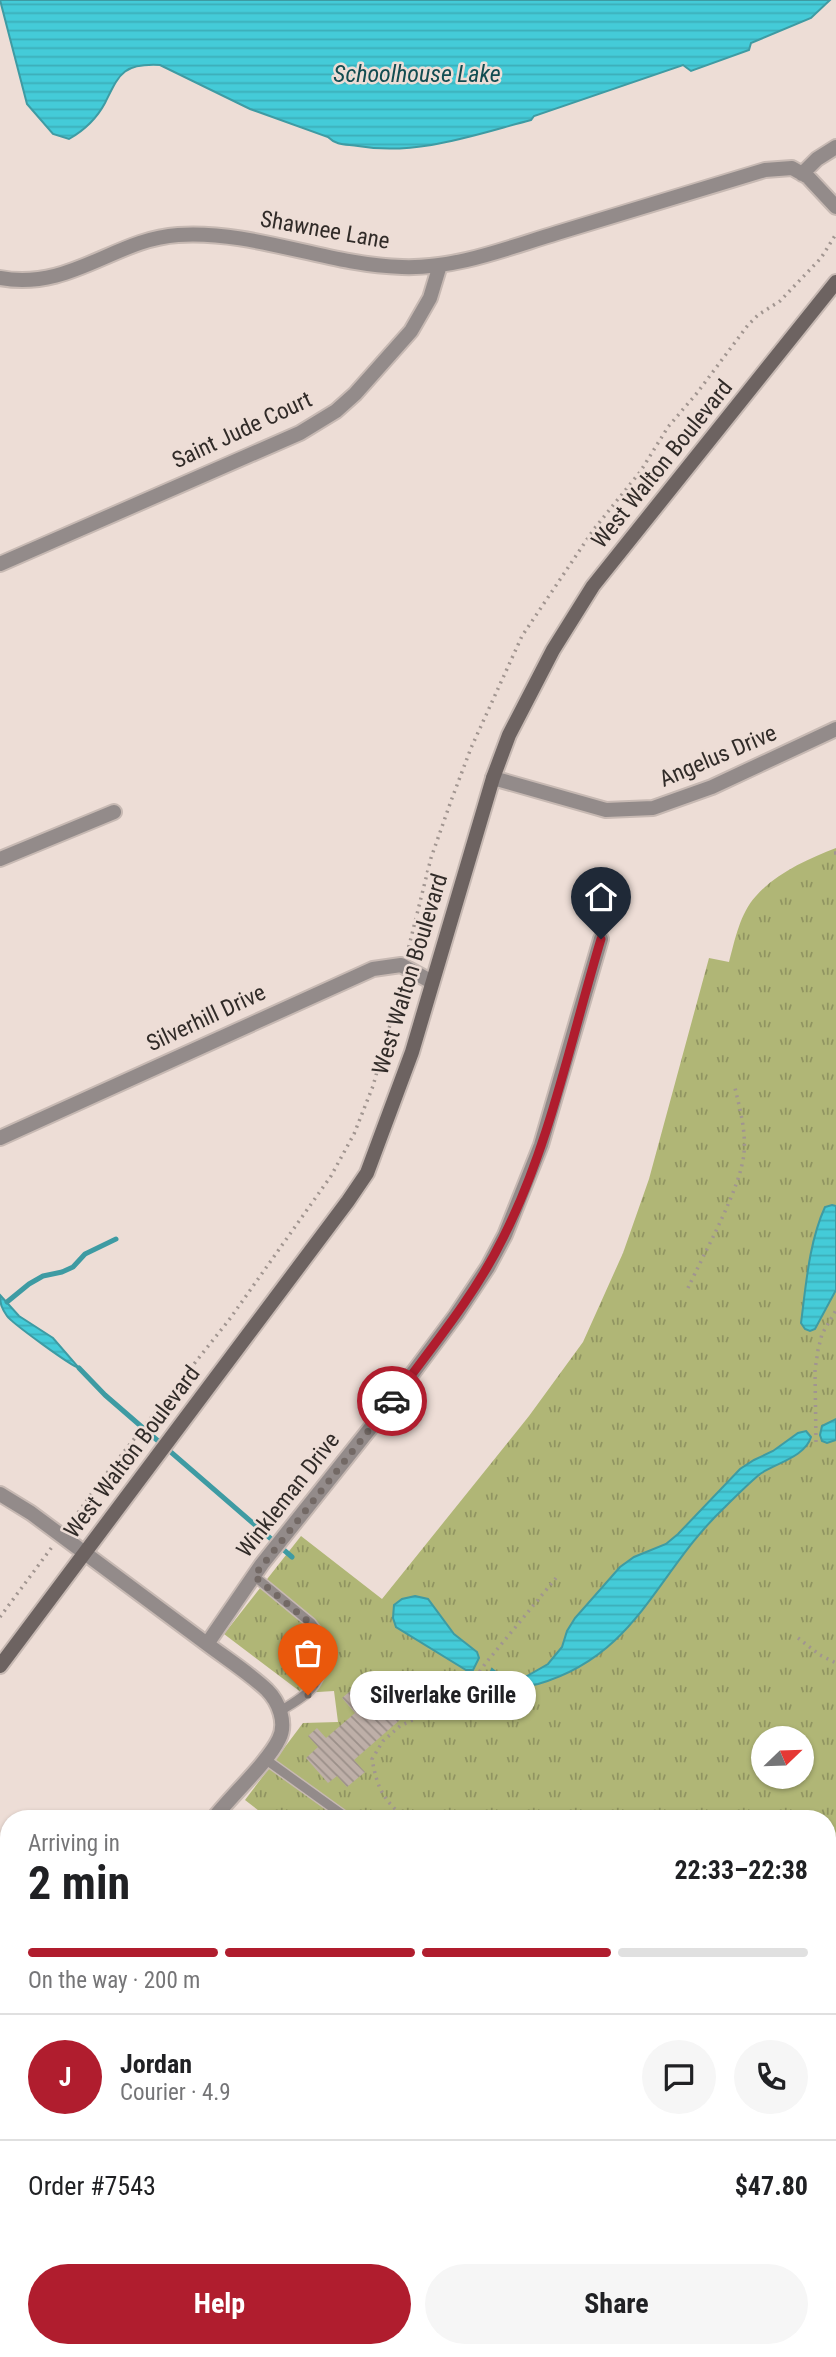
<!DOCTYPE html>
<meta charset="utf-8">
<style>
body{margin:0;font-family:"Roboto Condensed",sans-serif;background:#f6f6f6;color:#202124;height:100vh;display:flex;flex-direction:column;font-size:26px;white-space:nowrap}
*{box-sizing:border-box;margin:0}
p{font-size:23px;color:#757577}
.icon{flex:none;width:38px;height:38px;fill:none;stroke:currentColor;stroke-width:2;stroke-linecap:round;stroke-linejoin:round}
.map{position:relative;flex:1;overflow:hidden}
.details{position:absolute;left:0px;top:1810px;width:836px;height:548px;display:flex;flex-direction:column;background:#fff;border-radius:28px 28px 0 0;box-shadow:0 2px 5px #0004}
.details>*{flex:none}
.needle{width:46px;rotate:67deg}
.tools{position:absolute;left:751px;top:1726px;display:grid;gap:14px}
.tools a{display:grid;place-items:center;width:63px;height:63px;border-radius:50%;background:#fff;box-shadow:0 2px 5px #0004;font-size:35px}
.pin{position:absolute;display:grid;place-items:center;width:60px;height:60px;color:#fff;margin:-72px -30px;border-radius:50% 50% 50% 0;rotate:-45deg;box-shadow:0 0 7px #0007}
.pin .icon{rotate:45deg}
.courier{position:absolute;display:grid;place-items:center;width:70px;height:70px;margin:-35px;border:5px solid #b01d2e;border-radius:50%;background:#fff;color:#222;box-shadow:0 2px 9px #0007}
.bubble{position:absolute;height:49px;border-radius:24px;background:#fff;box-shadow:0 2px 5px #0004;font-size:23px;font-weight:700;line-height:49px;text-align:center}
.headline em{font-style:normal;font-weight:700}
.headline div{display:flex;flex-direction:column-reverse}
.headline{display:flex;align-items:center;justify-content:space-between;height:119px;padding:0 28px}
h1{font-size:46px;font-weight:700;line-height:52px}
.bar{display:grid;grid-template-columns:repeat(4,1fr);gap:10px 7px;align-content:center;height:84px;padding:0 28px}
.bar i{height:9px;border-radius:5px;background:#e0e0e0}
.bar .current{background:#b01d2e}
.bar p{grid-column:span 4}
.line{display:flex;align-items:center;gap:18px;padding:0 28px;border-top:2px solid #e0e0e0}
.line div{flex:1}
.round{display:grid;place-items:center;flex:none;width:74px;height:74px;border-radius:37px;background:#f6f6f6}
.button{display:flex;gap:14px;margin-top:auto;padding:14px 28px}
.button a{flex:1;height:80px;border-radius:42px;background:#b01d2e;color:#fff;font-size:28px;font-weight:700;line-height:80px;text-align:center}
.button a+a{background:#f6f6f6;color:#202124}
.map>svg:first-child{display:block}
</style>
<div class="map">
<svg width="836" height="2357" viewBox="0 0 836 2357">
<defs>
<pattern id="grass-tufts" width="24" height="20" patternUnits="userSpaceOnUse" patternTransform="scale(1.75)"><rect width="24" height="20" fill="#b0b676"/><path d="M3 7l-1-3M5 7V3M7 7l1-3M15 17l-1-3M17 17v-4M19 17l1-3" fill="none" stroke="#909461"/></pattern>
<pattern id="water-rules" width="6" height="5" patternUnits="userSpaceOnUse" patternTransform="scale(1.75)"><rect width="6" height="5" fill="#44cbd8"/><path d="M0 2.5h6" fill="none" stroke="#3caeb9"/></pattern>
<pattern id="building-back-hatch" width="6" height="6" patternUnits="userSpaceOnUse" patternTransform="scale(1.75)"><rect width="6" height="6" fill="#beafa8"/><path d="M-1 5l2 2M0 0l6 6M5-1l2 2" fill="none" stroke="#9b8f89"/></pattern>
</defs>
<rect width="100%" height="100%" fill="#edddd6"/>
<path fill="url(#grass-tufts)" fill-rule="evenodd" d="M836 848V2357H792L785 2349 828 2348V1818H268L245 1800 303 1723 338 1722 334 1691 302 1693 224 1634 301 1536 382 1599 529 1416 583 1342 623 1253 649 1179 709 958 729 962C735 940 740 913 756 896 776 873 808 859 836 848ZM763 1738H802V1776H763Z"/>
<path fill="url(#water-rules)" stroke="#3e9ba3" stroke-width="2" d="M0 0H830L811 18 751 43 749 50 691 71 683 65 534 116 531 120C474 135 417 156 358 146 346 144 337 146 328 137L250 109 160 65C122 63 119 75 105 103 97 118 83 131 69 139L53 134 27 104Z
M832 1205 836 1206V1290L815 1329 810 1331 805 1329 801 1323C806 1285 809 1242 825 1207Z
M0 1295 19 1316 53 1338 79 1368C71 1366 12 1323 7 1316 2 1309 0 1304 0 1295Z
M836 1419V1440L827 1443 822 1441 820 1435 822 1426Z
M806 1431 811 1437C805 1457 776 1463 760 1474 748 1484 736 1496 725 1507 656 1572 638 1655 538 1684 521 1688 501 1691 485 1683L492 1669 501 1676H527L548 1664 562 1647 567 1631 575 1618 620 1567 634 1557 666 1544 678 1534 740 1469 754 1460 773 1451 798 1433Z
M415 1596 428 1599 454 1634 477 1652 479 1658 473 1670H466L396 1627 393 1618 394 1605 402 1599Z"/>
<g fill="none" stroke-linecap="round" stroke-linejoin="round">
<path stroke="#3e9ba3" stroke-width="5" d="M7 1302 29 1284 43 1276 62 1272 73 1267 85 1254 116 1239
M79 1368 105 1395 292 1557"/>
</g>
<path fill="url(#building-back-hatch)" d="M360 1683 368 1693 374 1688 401 1719 354 1760 365 1772 347 1787 337 1776 328 1783 306 1758 318 1747 308 1736 317 1728 326 1738 355 1713 342 1698Z"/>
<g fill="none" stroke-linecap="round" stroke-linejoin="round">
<defs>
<path id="service" d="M254 1576 311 1623 328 1645C320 1684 315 1691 280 1711
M265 1759 347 1818"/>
<path id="minor" d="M802 174 817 159 836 147
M0 278C70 291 115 239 178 235 255 230 326 265 402 267 456 269 507 248 557 233 626 212 695 191 765 170L792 168 808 177 836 207
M0 564 300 433 336 411 355 394 411 331 430 298 440 265
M493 778 606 810 653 808 712 787 836 729
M0 859 114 812
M0 1138 373 969 401 965 432 982
M0 1494 31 1513 207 1644
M214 1818C231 1796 268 1762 279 1739 287 1723 279 1702 267 1690 249 1673 227 1659 207 1644L262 1564 392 1401 456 1315 488 1267 505 1235 541 1145 601 939
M190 2348 191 2357
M428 2348 429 2357
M604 2348 610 2357"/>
<path id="secondary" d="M0 1666 348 1201 367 1173 412 1052 493 778 509 735 553 650 593 586 836 282"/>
</defs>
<use href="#service" stroke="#c7b9b3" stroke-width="12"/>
<use href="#minor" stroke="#c7b9b3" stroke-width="18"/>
<use href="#secondary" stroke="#c7b9b3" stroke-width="18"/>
<path stroke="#a19590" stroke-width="3.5" stroke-dasharray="2 5" stroke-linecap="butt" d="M834 853H836
M407 954 431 858 451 801 471 748 522 636 594 529 640 472 668 427 697 393 748 325 758 315 780 301 821 258 836 234
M688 1288C704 1253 741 1188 744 1153 746 1131 740 1109 735 1088
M816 1442 815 1370 818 1350 822 1334 836 1310
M70 1524 99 1483 229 1320 331 1176 354 1134 373 1086 402 982
M0 1617 52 1547
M798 1638 820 1655 836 1663
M406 1818C383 1801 377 1787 372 1759L383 1741 400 1726 417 1718H436L452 1710 485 1664 556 1578
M828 1954 836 1964"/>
<use href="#service" stroke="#938b8a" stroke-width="9"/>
<use href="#minor" stroke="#938b8a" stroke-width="14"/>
<use href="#secondary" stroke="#6d6361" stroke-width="14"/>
</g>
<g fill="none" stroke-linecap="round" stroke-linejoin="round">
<path stroke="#736965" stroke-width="7" stroke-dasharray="0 12.6" d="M308 1695 323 1671 328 1645 310 1623 254 1576 392 1401"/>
<path stroke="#b01d2e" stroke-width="9" d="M392 1401C431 1348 474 1297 503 1238 550 1145 571 1038 601 939"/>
</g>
<g text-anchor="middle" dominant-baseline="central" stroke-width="5" stroke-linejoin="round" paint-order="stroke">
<g font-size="23" fill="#312b28" stroke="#edddd6">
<text transform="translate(325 230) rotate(10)">Shawnee Lane</text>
<text transform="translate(242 430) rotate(-25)">Saint Jude Court</text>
<text transform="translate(662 464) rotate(-51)">West Walton Boulevard</text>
<text transform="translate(718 756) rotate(-23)">Angelus Drive</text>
<text transform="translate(410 974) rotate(-73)">West Walton Boulevard</text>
<text transform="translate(206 1018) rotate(-25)">Silverhill Drive</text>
<text transform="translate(132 1452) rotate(-53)">West Walton Boulevard</text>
<text transform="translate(288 1495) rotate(-52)">Winkleman Drive</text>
</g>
<g font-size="24" font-style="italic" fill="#124c51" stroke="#edddd6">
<text x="417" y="74">Schoolhouse Lake</text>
</g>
</g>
</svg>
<div class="tools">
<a><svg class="needle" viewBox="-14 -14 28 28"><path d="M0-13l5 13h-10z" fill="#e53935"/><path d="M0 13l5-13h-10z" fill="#757577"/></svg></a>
</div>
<div class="pin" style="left:308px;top:1695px;background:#ea580c"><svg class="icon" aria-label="bag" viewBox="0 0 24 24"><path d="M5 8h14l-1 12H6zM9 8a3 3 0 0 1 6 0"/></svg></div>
<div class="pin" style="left:601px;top:939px;background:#1f2937"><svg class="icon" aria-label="home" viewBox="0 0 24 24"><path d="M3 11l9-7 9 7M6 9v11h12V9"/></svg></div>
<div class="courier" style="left:392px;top:1401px"><svg class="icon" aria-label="car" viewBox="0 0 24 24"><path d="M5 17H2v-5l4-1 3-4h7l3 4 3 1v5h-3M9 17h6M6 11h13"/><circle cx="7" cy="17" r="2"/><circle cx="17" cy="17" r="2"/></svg></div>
<div class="bubble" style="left:350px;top:1671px;width:186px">Silverlake Grille</div>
<section class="details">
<div class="headline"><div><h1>2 min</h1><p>Arriving in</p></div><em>22:33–22:38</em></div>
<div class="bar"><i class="current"></i><i class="current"></i><i class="current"></i><i></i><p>On the way · 200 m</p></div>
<div class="line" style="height:126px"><b class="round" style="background:#b01d2e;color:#fff">J</b><div><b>Jordan</b><p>Courier · 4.9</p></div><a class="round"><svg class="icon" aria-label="chat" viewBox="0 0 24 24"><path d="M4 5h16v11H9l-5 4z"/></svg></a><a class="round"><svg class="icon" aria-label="phone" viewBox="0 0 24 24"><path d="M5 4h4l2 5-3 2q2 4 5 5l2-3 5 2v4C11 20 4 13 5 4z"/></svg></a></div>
<div class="line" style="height:91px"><div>Order #7543</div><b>$47.80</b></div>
<div class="button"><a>Help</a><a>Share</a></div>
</section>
</div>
